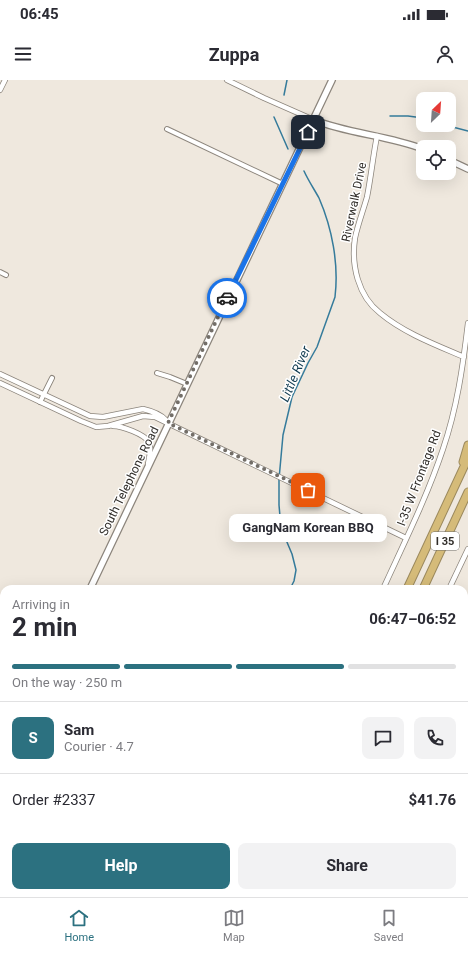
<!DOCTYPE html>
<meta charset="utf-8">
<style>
body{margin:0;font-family:Roboto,sans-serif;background:#f2f2f3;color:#2b2b33;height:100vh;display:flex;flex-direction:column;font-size:15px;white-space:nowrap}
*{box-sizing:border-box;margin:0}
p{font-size:13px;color:#7c7c81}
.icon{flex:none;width:22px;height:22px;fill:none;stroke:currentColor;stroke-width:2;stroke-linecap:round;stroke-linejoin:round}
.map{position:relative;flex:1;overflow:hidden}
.drawer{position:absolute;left:0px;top:505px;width:468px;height:312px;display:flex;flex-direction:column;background:#fff;border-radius:12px 12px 0 0;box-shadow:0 4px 16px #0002}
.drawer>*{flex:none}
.needle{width:26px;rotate:25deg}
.tools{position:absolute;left:416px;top:12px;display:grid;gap:8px}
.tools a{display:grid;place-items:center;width:40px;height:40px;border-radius:8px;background:#fff;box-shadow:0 4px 16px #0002;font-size:20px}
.pin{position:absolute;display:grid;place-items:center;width:34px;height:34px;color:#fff;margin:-17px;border-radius:8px;box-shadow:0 2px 6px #0006}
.courier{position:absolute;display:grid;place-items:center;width:40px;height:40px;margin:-20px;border:3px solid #1a73e8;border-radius:50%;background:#fff;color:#222;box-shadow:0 1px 5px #0007}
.bubble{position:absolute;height:28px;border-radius:8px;background:#fff;box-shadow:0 4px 16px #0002;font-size:13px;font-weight:700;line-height:28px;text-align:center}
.summary em{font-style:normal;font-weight:700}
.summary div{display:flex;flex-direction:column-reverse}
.summary{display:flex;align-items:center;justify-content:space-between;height:68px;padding:0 12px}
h1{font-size:26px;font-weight:700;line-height:30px}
.bar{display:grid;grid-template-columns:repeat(4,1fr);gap:6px 4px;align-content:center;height:48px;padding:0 12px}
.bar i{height:5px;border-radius:3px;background:#e1e1e2}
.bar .on{background:#2c7180}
.bar p{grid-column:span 4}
.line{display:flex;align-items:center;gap:10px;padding:0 12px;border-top:1px solid #e1e1e2}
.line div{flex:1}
.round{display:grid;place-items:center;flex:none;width:42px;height:42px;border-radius:8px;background:#f2f2f3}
.primary-button{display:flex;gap:8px;margin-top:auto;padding:8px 12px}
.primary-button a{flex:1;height:46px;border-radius:8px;background:#2c7180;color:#fff;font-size:16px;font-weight:700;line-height:46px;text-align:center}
.primary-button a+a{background:#f2f2f3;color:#2b2b33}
.status{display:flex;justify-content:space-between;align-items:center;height:28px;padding:0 20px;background:#fff;direction:ltr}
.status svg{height:11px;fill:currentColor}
header{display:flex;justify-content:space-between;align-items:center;height:52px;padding:0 12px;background:#fff;font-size:18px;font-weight:700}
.tabs{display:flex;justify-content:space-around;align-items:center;height:56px;border-top:1px solid #e1e1e2;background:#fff;font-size:11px;color:#7c7c81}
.tabs a{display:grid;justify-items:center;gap:2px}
.tabs .on{color:#2c7180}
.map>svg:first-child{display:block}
</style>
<div class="status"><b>06:45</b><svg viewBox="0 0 49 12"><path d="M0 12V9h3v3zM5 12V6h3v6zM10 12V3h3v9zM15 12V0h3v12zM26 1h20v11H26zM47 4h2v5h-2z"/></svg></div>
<header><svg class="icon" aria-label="menu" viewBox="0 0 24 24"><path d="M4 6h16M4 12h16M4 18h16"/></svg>Zuppa<svg class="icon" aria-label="person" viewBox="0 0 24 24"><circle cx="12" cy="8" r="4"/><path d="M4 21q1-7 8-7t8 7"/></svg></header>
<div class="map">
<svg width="468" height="817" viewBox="0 0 468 817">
<rect width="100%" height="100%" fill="#efe8de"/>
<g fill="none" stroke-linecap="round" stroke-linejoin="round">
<path stroke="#357b9b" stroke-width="1.5" d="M284 15 287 0
M390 36H408L423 38
M274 37 288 69
M445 45 468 51
M290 509 294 501 296 490 292 474 281 448 279 425V399L283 355 292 317 308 283 317 267 335 217C339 184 332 148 319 118 314 109 308 100 304 91
M204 813V817"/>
<defs>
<path id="minor" d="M167 49 283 104
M0 192 6 195
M157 293 170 297 187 304
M40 322 52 298
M0 651 4 653
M464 718 468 720
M306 813 314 817"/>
<path id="tertiary" d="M227 0 264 18 314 40
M0 10 5 0
M377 56C373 76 371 97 367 117 363 131 358 144 355 158 351 185 358 216 380 233 404 253 436 265 464 277
M0 294 90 336 103 337 143 329C152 331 160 334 166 340
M0 303 81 341 96 347 108 346 143 336 155 337 406 458
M113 346C122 346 144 354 149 362 152 368 149 378 148 384
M383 509C404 463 427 417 443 369 457 328 463 286 468 243
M449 509 468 469
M239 817 241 813
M303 817 305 813"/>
<path id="secondary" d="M314 40C349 54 387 55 423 69
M449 80 468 89
M90 509 332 0
M0 698 4 689"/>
<path id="motorway" d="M463 382 468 365
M407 509 468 378
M423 509 468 412
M263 817 265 813
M280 817 282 813"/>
</defs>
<use href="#minor" stroke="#8c857c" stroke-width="6"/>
<use href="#tertiary" stroke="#8c857c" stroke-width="6"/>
<use href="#secondary" stroke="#8c857c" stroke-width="8"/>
<use href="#motorway" stroke="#9b895d" stroke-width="9"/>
<use href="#minor" stroke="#fff" stroke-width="4"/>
<use href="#tertiary" stroke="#fff" stroke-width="4.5"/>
<use href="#secondary" stroke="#fff" stroke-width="5.5"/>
<use href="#motorway" stroke="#d5bb79" stroke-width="7"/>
</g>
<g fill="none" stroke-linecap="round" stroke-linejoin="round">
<path stroke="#736e68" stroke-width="4" stroke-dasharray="0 7.2" d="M227 218 168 343 308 410"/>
<path stroke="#1a73e8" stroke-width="5" d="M227 218 308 52"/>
</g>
<g text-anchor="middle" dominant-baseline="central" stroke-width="3" stroke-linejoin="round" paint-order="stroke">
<rect fill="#fff" stroke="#6e6c69" stroke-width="1" x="431" y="452" width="28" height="18" rx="3"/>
<g font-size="11" font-weight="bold" fill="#302d29">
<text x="445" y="461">I 35</text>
</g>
<g font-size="12" fill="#302d29" stroke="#fff">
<text transform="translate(354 122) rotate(-78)">Riverwalk Drive</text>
<text transform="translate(419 398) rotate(-69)">I-35 W Frontage Rd</text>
<text transform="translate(129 401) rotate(-64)">South Telephone Road</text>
</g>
<g font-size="13" font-style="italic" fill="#123c51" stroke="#fff">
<text transform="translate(295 294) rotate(-67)">Little River</text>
</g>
</g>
</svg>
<div class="tools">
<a><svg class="needle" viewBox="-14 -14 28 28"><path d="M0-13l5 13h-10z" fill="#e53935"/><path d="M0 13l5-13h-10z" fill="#7c7c81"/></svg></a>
<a><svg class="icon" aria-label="locate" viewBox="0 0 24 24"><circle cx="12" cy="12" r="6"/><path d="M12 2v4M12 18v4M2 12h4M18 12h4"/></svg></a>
</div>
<div class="pin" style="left:308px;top:410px;background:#ea580c"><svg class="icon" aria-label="bag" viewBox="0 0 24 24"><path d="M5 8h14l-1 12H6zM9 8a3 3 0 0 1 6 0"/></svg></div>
<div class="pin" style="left:308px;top:52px;background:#1f2937"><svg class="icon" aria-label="home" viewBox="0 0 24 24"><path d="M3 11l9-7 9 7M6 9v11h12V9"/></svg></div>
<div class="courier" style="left:227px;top:218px"><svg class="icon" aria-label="car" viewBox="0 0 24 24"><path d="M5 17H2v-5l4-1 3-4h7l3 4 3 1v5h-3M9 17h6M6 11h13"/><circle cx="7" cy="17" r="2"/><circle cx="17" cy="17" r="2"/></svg></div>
<div class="bubble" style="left:229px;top:434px;width:158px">GangNam Korean BBQ</div>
<section class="drawer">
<div class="summary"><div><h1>2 min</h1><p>Arriving in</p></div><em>06:47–06:52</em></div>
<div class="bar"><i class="on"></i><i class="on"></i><i class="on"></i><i></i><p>On the way · 250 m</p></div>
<div class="line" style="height:72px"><b class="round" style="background:#2c7180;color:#fff">S</b><div><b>Sam</b><p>Courier · 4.7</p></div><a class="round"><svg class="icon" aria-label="chat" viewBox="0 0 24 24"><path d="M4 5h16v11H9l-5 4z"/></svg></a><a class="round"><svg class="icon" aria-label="phone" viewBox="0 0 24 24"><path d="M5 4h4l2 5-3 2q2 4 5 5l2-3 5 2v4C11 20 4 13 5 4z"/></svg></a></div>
<div class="line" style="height:52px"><div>Order #2337</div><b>$41.76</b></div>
<div class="primary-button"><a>Help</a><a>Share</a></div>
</section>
</div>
<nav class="tabs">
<a class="on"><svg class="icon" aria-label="home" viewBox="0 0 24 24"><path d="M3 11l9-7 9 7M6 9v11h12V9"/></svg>Home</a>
<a><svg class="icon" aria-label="map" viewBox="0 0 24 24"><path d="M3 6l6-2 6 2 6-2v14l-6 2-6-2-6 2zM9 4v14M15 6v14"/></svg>Map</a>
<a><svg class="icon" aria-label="saved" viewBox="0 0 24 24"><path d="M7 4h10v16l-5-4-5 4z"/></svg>Saved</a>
</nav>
